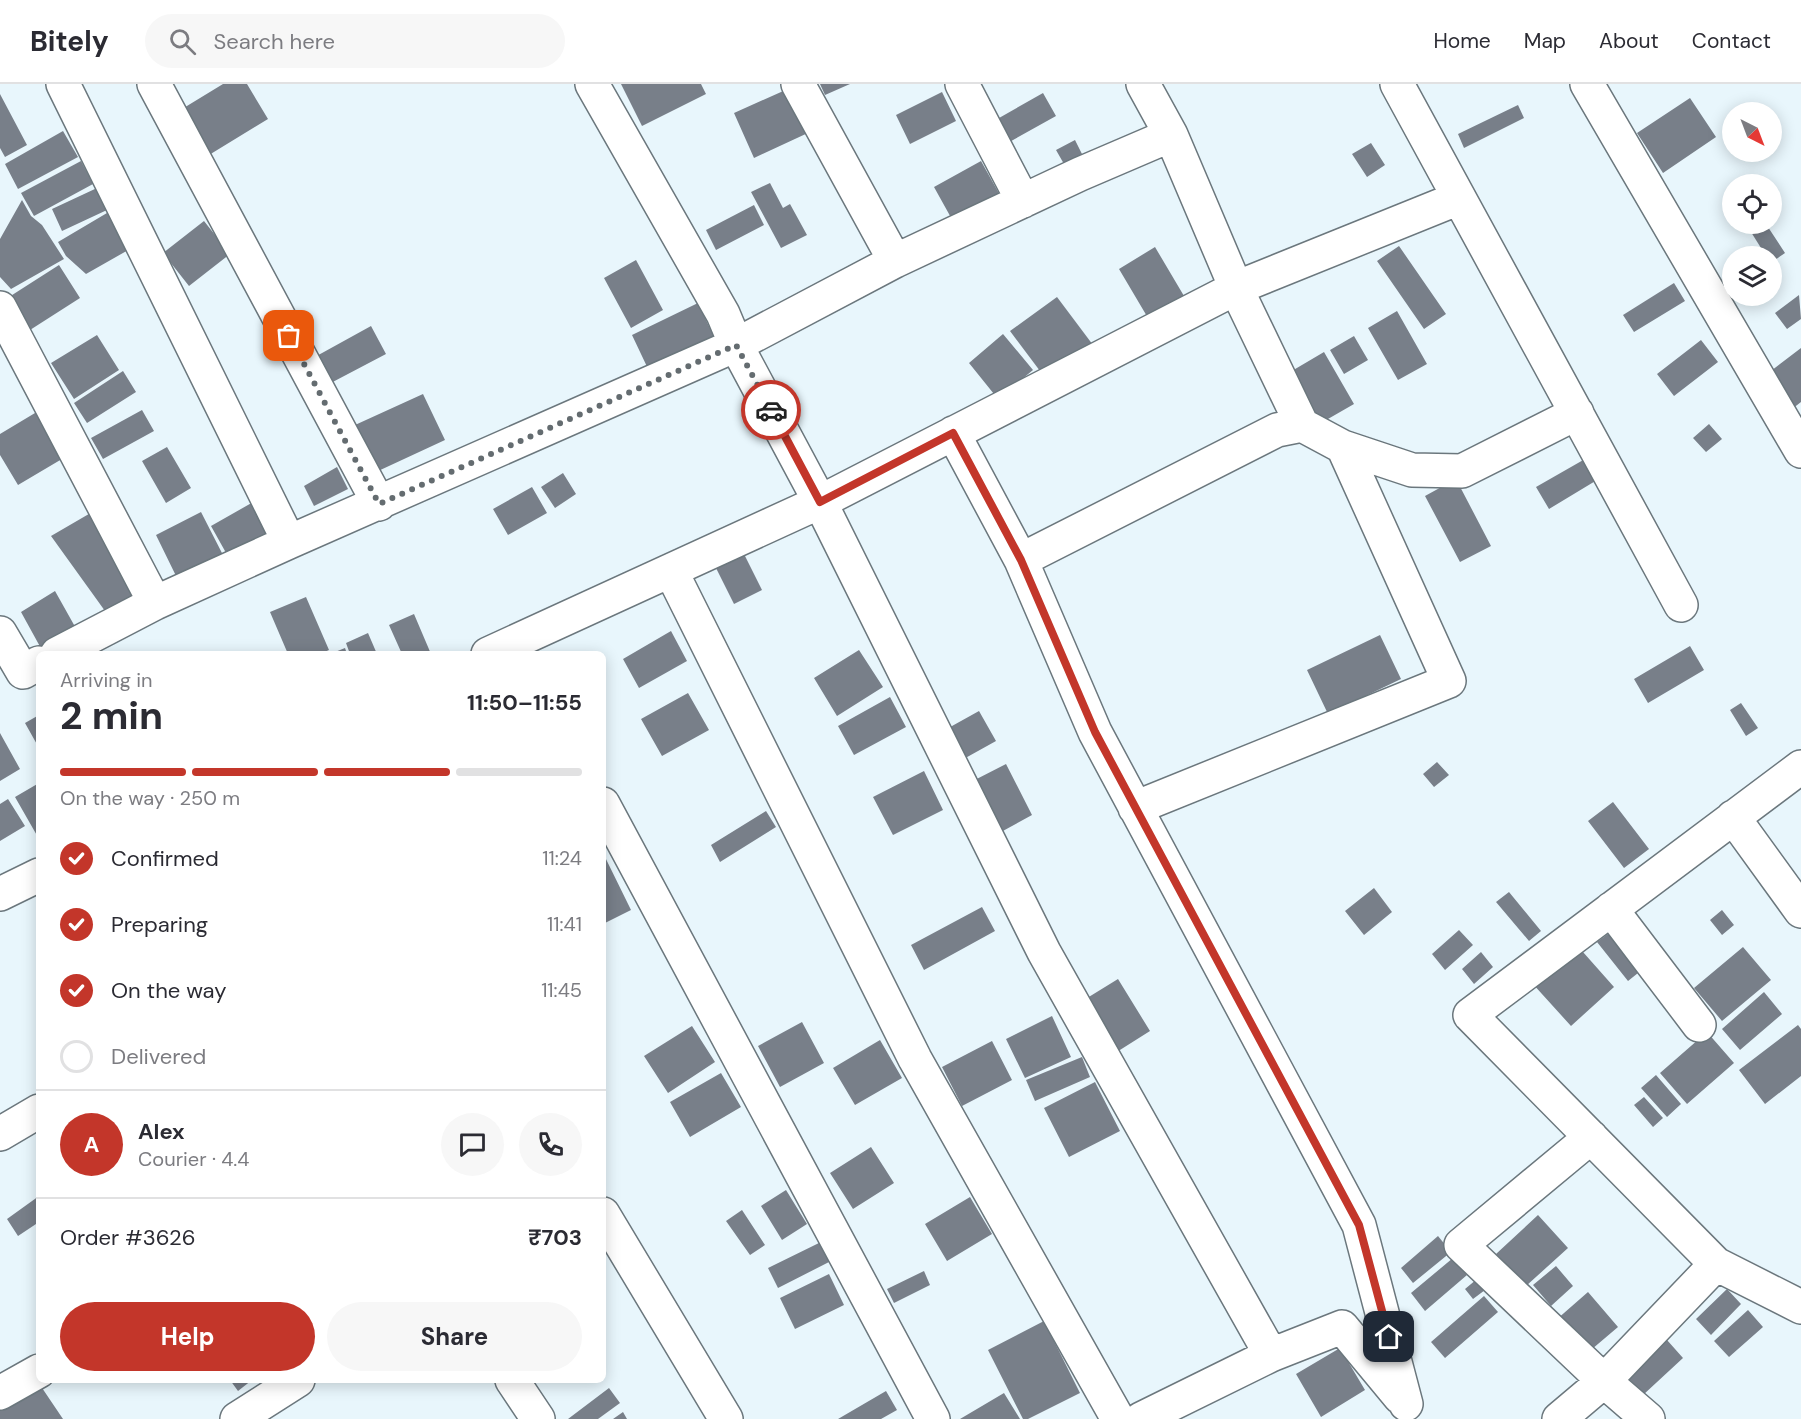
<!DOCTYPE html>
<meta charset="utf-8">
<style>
body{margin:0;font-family:"DM Sans",sans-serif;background:#f7f7f7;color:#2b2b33;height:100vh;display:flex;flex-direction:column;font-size:22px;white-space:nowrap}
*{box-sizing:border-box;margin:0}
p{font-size:20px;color:#7c7c81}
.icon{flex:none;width:33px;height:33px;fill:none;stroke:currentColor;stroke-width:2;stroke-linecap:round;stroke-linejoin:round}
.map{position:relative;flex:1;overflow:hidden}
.panel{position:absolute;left:36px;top:567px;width:570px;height:732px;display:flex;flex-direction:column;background:#fff;border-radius:9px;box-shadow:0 3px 15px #0003}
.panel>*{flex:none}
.needle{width:39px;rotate:138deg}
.fabs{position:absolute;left:1722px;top:18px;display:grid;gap:12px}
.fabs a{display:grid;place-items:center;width:60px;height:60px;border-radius:50%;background:#fff;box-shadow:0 3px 15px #0003;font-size:30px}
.pin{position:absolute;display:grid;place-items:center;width:51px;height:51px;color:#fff;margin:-26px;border-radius:12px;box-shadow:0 3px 9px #0006}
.courier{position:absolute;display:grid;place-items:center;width:60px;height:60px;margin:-30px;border:4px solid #c3362a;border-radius:50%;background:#fff;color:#222;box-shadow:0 2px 8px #0007}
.headline em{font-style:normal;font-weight:700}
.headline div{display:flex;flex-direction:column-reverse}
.headline{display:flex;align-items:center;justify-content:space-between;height:102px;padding:0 24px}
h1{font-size:39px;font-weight:700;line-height:45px}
.bar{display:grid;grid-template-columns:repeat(4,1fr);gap:9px 6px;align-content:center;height:72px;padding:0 24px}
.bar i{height:8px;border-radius:4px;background:#e1e1e2}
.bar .current{background:#c3362a}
.bar p{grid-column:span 4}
.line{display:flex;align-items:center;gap:15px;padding:0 24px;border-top:2px solid #e1e1e2}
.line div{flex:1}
.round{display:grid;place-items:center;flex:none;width:63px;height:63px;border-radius:32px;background:#f7f7f7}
ol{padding:0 24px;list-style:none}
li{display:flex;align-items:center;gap:18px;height:66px}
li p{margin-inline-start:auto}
li .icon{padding:6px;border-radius:50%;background:#c3362a;color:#fff;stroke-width:4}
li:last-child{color:#7c7c81}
li i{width:33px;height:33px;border:3px solid #e1e1e2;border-radius:50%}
.action{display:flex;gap:12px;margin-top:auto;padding:12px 24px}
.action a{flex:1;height:69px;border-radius:36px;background:#c3362a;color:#fff;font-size:24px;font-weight:700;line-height:69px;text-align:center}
.action a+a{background:#f7f7f7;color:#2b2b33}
header{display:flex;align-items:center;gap:36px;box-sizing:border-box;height:84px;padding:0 30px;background:#fff;border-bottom:2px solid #e1e1e2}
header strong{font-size:28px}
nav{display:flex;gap:33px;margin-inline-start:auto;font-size:21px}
.search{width:420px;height:54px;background:#f7f7f7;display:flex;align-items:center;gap:15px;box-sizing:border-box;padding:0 21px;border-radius:33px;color:#7c7c81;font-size:22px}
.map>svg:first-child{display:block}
</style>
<header>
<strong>Bitely</strong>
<div class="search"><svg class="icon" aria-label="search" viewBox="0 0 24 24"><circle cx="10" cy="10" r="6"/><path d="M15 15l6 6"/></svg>Search here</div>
<nav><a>Home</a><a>Map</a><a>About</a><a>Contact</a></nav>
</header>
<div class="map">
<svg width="1801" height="1335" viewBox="0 0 1801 1335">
<rect width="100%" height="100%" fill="#e8f6fc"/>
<path fill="#787f89" d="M223 0H247L268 35 209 71 182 25Z
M621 0H701L706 10 642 42Z
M820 0H850L825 11Z
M790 4 810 48 754 74 734 29Z
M942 8 956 37 910 60 896 31Z
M1043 9 1056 32 1004 61 992 38Z
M0 10 27 61 5 73 0 64Z
M1690 14 1716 53 1663 89 1637 49Z
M1518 21 1524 34 1464 64 1458 50Z
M63 47 78 73 18 105 5 80Z
M1075 56 1082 70 1064 80 1056 66Z
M1371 59 1385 81 1367 93 1352 70Z
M81 77 93 100 34 132 21 109Z
M981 77 1001 113 954 139 934 103Z
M770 99 783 124 790 120 807 151 781 164 751 108Z
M97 104 107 126 62 147 52 125Z
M22 116 31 132 42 141 64 175 11 205 0 193V155Z
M754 121 764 141 716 166 706 146Z
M107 129 130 165 86 190 66 172 58 158Z
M204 137 230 170 189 202 163 169Z
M1746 140H1766L1785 169 1772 178V172H1766Z
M1399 162 1446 230 1424 245 1377 177Z
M1155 163 1184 212 1148 234 1119 185Z
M636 176 663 226 631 244 604 194Z
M59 181 80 214 30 246 9 213Z
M1674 199 1685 217 1634 248 1623 231Z
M1799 211 1801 235 1787 245 1775 229Z
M1057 213 1093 261 1046 295 1010 247Z
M698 219 716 257 650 289 632 251Z
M1397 227 1427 280 1398 296 1368 244Z
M371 242 386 270 327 301 313 274Z
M1003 250 1033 286 998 315 969 279Z
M97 251 119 286 74 315 51 279Z
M1354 252 1368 276 1344 290 1330 266Z
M1701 256 1718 278 1674 312 1657 290Z
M1801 264V318L1792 325 1767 290Z
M1324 268 1354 320 1314 343 1285 291Z
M123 287 136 308 87 339 74 319Z
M423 310 445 356 376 388 355 341Z
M40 326 67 372 18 401 0 371V350Z
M142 326 154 347 103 375 91 354Z
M1709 340 1722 355 1706 368 1693 354Z
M167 363 191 404 166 419 142 377Z
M1585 375 1597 396 1549 425 1536 403Z
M337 383 348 405 314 422 304 402Z
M563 389 576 410 555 424 541 403Z
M1456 395 1491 462 1460 478 1425 412Z
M532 403 547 429 508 451 493 425Z
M255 417 274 451 230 476 211 442Z
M94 427 140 508 105 527 51 452Z
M201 428 224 473 178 496 156 451Z
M744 470 762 506 734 520 716 484Z
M55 507 78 548 43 568 21 528Z
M306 513 329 566 320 570H288L270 528Z
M414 530 431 570H402L389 541Z
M671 547 687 577 639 604 623 575Z
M368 549 377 570H350L346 559Z
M1380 551 1401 595 1328 630 1307 586Z
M1690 562 1704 586 1648 619 1634 595Z
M345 564 347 570H330Z
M859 566 883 603 837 632 814 594Z
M688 609 709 646 662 672 641 635Z
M890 613 906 643 854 671 838 642Z
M1741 619 1758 644 1746 652 1730 626Z
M979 627 996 657 960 677 943 647Z
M39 631V664L25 639Z
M0 649 20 685 0 697Z
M1437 678 1449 691 1434 703 1423 690Z
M1006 680 1032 731 990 754 963 702Z
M924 687 943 726 893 751 873 713Z
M39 699V755L15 713Z
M8 715 25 742 0 757V720Z
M1613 718 1649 765 1624 784 1588 737Z
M766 727 776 743 720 778 711 761Z
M603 769 631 826 603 840Z
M1374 804 1392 828 1364 851 1345 827Z
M1509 808 1541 847 1529 857 1496 818Z
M982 823 995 847 924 886 911 861Z
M1722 826 1734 841 1722 851 1710 836Z
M1459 846 1473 861 1445 886 1432 870Z
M1612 847 1643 885 1628 897 1597 858Z
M1575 859 1614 903 1571 942 1532 899Z
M1743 863 1771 896 1722 937 1694 904Z
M1481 868 1493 883 1474 900 1462 885Z
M1118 895 1150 947 1112 971 1079 919Z
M1764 908 1782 930 1740 966 1722 945Z
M1052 932 1071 973 1025 994 1006 955Z
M802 938 824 979 780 1003 758 962Z
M1798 941 1801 945V992L1765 1020 1739 986Z
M692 942 715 978 668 1009 644 972Z
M1707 948 1734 979 1687 1020 1660 989Z
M880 956 902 994 855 1021 833 984Z
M992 957 1012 996 962 1022 942 983Z
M1082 973 1090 993 1035 1017 1026 996Z
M721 989 741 1023 690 1053 670 1018Z
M1656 991 1681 1020 1667 1033 1641 1004Z
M1095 998 1120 1047 1069 1073 1044 1024Z
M1644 1013 1663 1034 1653 1043 1634 1021Z
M871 1063 894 1099 853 1125 830 1089Z
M786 1106 807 1140 782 1156 761 1122Z
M39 1112V1138L18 1152 7 1135Z
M970 1113 992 1150 947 1177 925 1140Z
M742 1126 765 1161 750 1171 726 1137Z
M1538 1131 1568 1164 1526 1202 1496 1170Z
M1438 1152 1451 1168 1413 1199 1401 1184Z
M821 1158 831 1177 778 1204 768 1184Z
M1453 1174 1467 1191 1425 1227 1411 1209Z
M1556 1182 1573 1202 1551 1222 1533 1201Z
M924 1187 930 1201 894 1219 887 1205Z
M829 1190 844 1221 795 1245 780 1214Z
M1477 1195 1485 1206 1473 1215 1465 1205Z
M1727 1205 1741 1220 1711 1251 1696 1235Z
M1588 1208 1618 1243 1585 1271 1556 1236Z
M1484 1212 1498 1228 1445 1274 1431 1258Z
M1748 1226 1763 1243 1729 1273 1714 1257Z
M1044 1237 1080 1309 1028 1335H1023L988 1266Z
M1659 1247 1683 1274 1643 1311 1619 1284Z
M1340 1264 1365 1306 1321 1333 1296 1290Z
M36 1295 63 1335H0V1320Z
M230 1296H252L238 1307Z
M609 1304 620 1319 598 1335H568Z
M886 1307 897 1326 881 1335H838Z
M1004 1309 1020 1335H960Z
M623 1328 627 1335H613Z"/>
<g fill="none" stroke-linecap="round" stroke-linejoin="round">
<defs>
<path id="street" d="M63 0 289 458
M154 0 379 420
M592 0 723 230 736 261 820 418 1044 868 1271 1271
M962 0 1023 117
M1143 0 1171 51
M1397 0 1681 521
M1587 0 1801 367
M895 177 1080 90 1171 51 1236 204 1302 341
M0 224 155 519
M953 349 1021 476 1095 648 1359 1141 1406 1320
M1343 363 1412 386 1462 387 1577 329
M1021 476 1277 346 1302 341 1343 363 1449 597 1135 724
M671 487 915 975 1118 1335
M0 549 23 588 39 579
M57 570 155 519 289 458 736 261 895 177 798 0
M488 570 820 418 1236 204 1459 114
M1801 683 1470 931 1716 1180 1801 1223
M603 720 933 1335
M1733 733 1801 827
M0 810 39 791
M1611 825 1699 941
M0 1050 39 1027
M1591 1053 1461 1161 1604 1297 1648 1335
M603 1130 726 1335
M512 1296 538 1335
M0 1309 39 1287
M237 1335 298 1296
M1141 1335 1271 1271 1342 1243 1400 1313
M1559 1335 1604 1297 1716 1180"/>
</defs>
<use href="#street" stroke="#6b777d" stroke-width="36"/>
<use href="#street" stroke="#fff" stroke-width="33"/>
</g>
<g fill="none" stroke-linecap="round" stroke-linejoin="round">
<path stroke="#646c70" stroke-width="6" stroke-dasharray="0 10.8" d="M289 252 379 420 736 261 771 326"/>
<path stroke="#c3362a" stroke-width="8" d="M771 326 820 418 953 349 1021 476 1095 648 1359 1141 1389 1253"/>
</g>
</svg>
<div class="fabs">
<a><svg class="needle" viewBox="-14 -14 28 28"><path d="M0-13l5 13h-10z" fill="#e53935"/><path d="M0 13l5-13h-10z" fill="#7c7c81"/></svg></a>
<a><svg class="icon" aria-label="locate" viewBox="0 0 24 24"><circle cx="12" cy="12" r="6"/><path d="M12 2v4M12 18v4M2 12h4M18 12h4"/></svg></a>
<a><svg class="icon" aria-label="layers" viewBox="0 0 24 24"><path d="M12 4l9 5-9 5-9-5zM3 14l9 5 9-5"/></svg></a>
</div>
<div class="pin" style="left:289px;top:252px;background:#ea580c"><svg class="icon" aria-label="bag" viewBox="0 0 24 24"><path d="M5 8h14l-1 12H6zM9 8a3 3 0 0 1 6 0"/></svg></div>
<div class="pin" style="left:1389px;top:1253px;background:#1f2937"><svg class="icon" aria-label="home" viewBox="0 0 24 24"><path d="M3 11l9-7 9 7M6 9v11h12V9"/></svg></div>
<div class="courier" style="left:771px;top:326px"><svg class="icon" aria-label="car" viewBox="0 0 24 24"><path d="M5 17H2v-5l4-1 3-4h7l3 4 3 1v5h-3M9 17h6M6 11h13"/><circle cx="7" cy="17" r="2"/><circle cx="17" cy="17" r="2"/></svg></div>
<section class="panel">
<div class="headline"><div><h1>2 min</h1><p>Arriving in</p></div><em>11:50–11:55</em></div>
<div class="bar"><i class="current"></i><i class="current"></i><i class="current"></i><i></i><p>On the way · 250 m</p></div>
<ol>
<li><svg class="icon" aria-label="check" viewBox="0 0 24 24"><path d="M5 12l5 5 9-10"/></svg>Confirmed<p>11:24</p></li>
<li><svg class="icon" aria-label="check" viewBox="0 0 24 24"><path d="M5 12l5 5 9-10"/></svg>Preparing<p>11:41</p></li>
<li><svg class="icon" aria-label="check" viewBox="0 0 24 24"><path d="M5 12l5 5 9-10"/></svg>On the way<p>11:45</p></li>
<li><i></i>Delivered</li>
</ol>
<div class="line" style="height:108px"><b class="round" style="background:#c3362a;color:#fff">A</b><div><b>Alex</b><p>Courier · 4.4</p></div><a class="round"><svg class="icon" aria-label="chat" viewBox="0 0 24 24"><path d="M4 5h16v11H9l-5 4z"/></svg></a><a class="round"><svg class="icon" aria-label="phone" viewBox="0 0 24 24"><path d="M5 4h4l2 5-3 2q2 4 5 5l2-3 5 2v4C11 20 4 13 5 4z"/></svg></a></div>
<div class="line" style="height:78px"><div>Order #3626</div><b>₹703</b></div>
<div class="action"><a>Help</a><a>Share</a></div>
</section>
</div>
